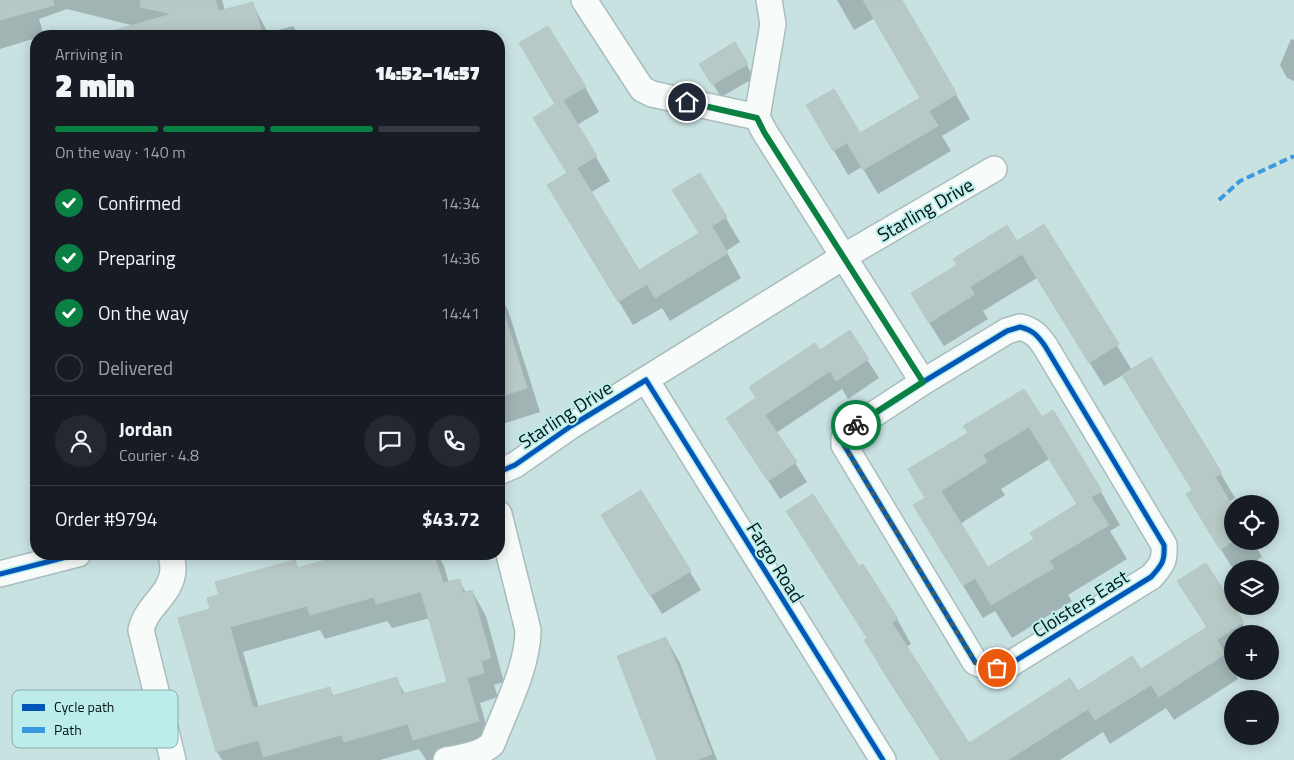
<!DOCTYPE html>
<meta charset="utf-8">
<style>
body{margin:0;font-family:"Titillium Web",sans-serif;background:#242831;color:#f1f3f6;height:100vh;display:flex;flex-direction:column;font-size:19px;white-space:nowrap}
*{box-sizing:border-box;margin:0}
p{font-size:16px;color:#9ea1a6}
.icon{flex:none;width:28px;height:28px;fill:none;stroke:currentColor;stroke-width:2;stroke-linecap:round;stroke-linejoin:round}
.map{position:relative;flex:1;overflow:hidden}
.panel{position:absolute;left:30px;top:30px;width:475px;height:530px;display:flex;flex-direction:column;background:#171b24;border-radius:20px;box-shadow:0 2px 12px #0003}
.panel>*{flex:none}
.fabs{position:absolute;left:1224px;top:495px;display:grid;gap:10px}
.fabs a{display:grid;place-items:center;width:55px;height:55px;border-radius:50%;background:#171b24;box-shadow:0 2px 12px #0003;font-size:25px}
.pin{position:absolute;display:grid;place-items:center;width:42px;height:42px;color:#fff;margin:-21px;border:2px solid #fff;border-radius:50%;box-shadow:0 1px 5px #0007}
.courier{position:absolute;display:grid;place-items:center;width:50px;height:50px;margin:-25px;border:4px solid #0b8043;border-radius:50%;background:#fff;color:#222;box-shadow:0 1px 6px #0007}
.overview em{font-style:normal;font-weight:800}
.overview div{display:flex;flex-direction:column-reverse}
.overview{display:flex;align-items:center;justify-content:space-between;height:85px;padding:0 25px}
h1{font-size:32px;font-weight:800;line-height:38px}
.bar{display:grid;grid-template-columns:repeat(4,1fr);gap:8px 5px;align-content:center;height:60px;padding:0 25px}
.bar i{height:6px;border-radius:4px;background:#363941}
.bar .selected{background:#0b8043}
.bar p{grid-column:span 4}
.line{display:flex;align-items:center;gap:12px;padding:0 25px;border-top:1px solid #363941}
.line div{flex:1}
.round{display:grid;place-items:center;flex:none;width:52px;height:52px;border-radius:26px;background:#242831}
ol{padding:0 25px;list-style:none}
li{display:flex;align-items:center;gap:15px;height:55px}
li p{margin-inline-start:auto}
li .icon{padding:5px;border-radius:50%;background:#0b8043;color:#fff;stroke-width:4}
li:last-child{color:#9ea1a6}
li i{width:28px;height:28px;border:2px solid #363941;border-radius:50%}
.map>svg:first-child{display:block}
</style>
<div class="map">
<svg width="1294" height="760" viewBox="0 0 1294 760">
<rect width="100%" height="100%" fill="#c8e2e1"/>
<path fill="#0003" fill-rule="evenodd" d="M0 0H222L225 11 252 3 268 33 293 26 299 36H117L116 31 135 26 67 9 39 19 44 36H36V38L0 49Z
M837 0H901L970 119 942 136 951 151 878 194 862 167 848 175 808 106 859 135 921 99 875 18 854 30Z
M1291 39 1294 40V81L1287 78 1280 65Z
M735 44 754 78 721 97 701 64Z
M534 68 585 87 599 112 577 125 610 181 590 193 639 271 700 234 688 215 700 174 740 242 726 251 741 278 670 321 662 308 633 325 563 210 568 174 557 105Z
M1043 225 1132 370 1151 359 1221 474 1235 498 1229 502 1232 507V541H1253L1262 557 1243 569H1233L1202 519 1194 491 1123 375 1104 386 1037 278 983 311 988 319 944 346 926 318 1016 242Z
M499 294 508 310 540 412 499 425Z
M849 332 879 378 848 399 842 389 776 433 807 482 780 499 728 419Z
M1041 419 1101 492 1120 525 1110 531 1127 559 1068 595 1072 601 1012 638 995 611 983 618 934 539 926 498 910 470ZM1049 459 1078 505 1035 539 988 569 960 524 1005 495 1001 489Z
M788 512 858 568 897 619 911 644 906 647 968 745 1078 693 1141 671 1211 632 1179 582 1206 565 1249 634H1232V663L1230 665 1238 679 1174 720 1166 708 1110 744 1103 732 1060 760H940L879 665 865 640 868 639Z
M613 534 690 572 701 590 662 614Z
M353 554H363L366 559 385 554H437L444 566 449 583 459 580 466 593 472 591 486 616 504 682 494 685 498 697 480 703 492 746 441 760H426L419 749 380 760H222L217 752 212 610 220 596 295 562 299 569ZM430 618 448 683 406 695 396 679 334 696 329 688 259 708 243 652 320 630 325 639 387 621 392 628Z
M666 638 680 663 717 760H658Z"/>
<path fill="#b7c9c6" stroke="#b5c8c3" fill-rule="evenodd" d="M0 0H53L54 5 0 20Z
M141 0H215L219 11 253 2 263 36H113L112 31 172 14 140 7Z
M863 0H902L957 94 929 111 938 126 863 170 847 143 833 151 806 105 834 89 860 133 920 98Z
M548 26 586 87 563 100 597 156 577 168 639 270 699 233 672 190 700 173 727 217 712 226 728 253 655 298 647 284 618 302 547 185 567 173 533 118 555 104 519 43Z
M735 42 748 64 712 85 699 64Z
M1044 224 1119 344 1089 363 1022 254 970 287 975 294 929 323 911 293 957 265 953 259 1007 225 1017 241Z
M503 310 527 388 499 397V311Z
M850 330 869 359 836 381 830 371 765 415 797 462 768 481 726 418 756 398 749 387 815 343 820 350Z
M1151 357 1222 473 1215 477 1232 505V542L1220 550 1186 494 1192 490 1122 375Z
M1024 389 1042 417 1053 410 1102 491 1091 497 1109 525 1049 561 1054 568 991 605 975 578 963 586 913 505 925 498 908 469 968 433 963 426ZM1029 427 1077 504 1030 533 1034 539 988 567 941 491 987 462 983 455Z
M641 490 691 571 650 596 601 515Z
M813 494 859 566 863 564 898 619 892 623 969 743 1070 678 1078 691 1132 656 1141 669 1207 627 1177 581 1206 563 1244 622 1217 640 1225 654 1159 697 1151 685 1095 720 1088 709 1008 760H941L864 640 867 638 786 511Z
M348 554H363L364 558 380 554H434L443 583 460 579 463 593 472 590 491 658 481 661 484 673 467 678 479 721 413 740 408 724 344 742 341 735 263 757 259 740 216 752 178 618 210 609 207 598 219 595 215 582 295 560 297 568ZM421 592 447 682 402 694 397 677 332 696 330 687 253 708 230 627 307 606 310 615 374 597 376 604Z
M666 637 712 754 697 760H657L617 656Z"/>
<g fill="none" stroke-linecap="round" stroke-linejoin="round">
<defs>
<path id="minor" d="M584 0 642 89 652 94 757 117
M769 0 773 24 757 117 764 131 923 382
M1020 327C1033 330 1038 336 1045 346L1164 545C1165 561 1162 565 1151 577L1010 664C995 669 989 669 975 662L844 445V438L850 430 923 382 1007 331Z
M646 380 883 760
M499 472 515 465 571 426 843 257 994 169
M171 554C172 559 173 565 173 570 171 596 147 604 141 630L173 760
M0 574 78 554
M446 760C462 757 480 755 492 744 505 710 528 667 528 630L499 514"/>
</defs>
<use href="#minor" stroke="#a9bdbc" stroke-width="28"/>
<use href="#minor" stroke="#f7fbfa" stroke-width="25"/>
<path stroke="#399ade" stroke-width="4" stroke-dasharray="8 4" stroke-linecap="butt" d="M1219 200 1240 181 1294 156"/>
<defs>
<path id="cycleway" d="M1020 327C1033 330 1038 336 1045 346L1164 545C1165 561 1162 565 1151 577L1010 664C995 669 989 669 975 662L844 445V438L850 430 923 382 1007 331Z
M499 472 515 465 571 426 646 380 883 760
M0 574 78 554"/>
</defs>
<use href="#cycleway" stroke="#bdedeb" stroke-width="8"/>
<use href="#cycleway" stroke="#0057b8" stroke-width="5"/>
</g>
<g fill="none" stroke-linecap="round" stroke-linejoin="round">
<path stroke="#485c5c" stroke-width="5" stroke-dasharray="0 9" d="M856 425C848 430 844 435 844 445L975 662 984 667 997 668"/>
<path stroke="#0b8043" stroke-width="6" d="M687 102 757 118 764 132 923 382 856 425"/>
</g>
<g text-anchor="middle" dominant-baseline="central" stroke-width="4" stroke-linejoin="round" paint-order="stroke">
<g font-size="19" fill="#031414" stroke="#bdedeb">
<text transform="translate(925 209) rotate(-30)">Starling Drive</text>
<text transform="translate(565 414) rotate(-33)">Starling Drive</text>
<text transform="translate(776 562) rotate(58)">Fargo Road</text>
<text transform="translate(1080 603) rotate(-32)">Cloisters East</text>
</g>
</g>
<rect x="12" y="690" width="166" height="58" rx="8" fill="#bdedeb" stroke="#85acaa" stroke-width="1"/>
<rect x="22" y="704" width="23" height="7" fill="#0057b8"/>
<rect x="22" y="727" width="23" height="6" fill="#399ade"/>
<g font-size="14" fill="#031414">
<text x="54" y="712">Cycle path</text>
<text x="54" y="735">Path</text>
</g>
</svg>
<div class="fabs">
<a><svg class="icon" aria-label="locate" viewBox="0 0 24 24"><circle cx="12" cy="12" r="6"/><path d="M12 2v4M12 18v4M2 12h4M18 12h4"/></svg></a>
<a><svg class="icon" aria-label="layers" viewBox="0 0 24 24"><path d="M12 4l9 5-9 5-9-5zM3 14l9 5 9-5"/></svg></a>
<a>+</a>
<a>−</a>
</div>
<div class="pin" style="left:997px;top:668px;background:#ea580c"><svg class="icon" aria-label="bag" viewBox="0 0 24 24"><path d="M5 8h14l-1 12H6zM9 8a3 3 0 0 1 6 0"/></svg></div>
<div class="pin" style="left:687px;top:102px;background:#1f2937"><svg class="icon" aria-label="home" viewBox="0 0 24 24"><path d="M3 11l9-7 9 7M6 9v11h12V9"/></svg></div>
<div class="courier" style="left:856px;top:425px"><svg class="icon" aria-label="bike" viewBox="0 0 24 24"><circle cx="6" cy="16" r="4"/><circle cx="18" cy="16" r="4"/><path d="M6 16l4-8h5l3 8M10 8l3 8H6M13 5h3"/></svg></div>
<section class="panel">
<div class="overview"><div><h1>2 min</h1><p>Arriving in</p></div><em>14:52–14:57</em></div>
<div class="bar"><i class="selected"></i><i class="selected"></i><i class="selected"></i><i></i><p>On the way · 140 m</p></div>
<ol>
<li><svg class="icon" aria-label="check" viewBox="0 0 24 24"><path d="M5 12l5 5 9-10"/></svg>Confirmed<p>14:34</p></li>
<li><svg class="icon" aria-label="check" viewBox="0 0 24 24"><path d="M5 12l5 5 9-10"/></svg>Preparing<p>14:36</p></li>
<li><svg class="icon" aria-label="check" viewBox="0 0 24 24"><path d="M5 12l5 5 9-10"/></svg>On the way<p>14:41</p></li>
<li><i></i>Delivered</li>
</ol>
<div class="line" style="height:90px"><a class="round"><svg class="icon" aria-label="person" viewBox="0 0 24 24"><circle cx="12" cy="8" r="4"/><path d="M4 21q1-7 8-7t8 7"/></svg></a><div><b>Jordan</b><p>Courier · 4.8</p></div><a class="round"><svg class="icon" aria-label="chat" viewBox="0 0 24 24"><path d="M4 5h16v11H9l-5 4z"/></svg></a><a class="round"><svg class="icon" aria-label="phone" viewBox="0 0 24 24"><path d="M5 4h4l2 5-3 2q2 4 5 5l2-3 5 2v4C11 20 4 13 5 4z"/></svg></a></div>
<div class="line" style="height:65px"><div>Order #9794</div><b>$43.72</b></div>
</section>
</div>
